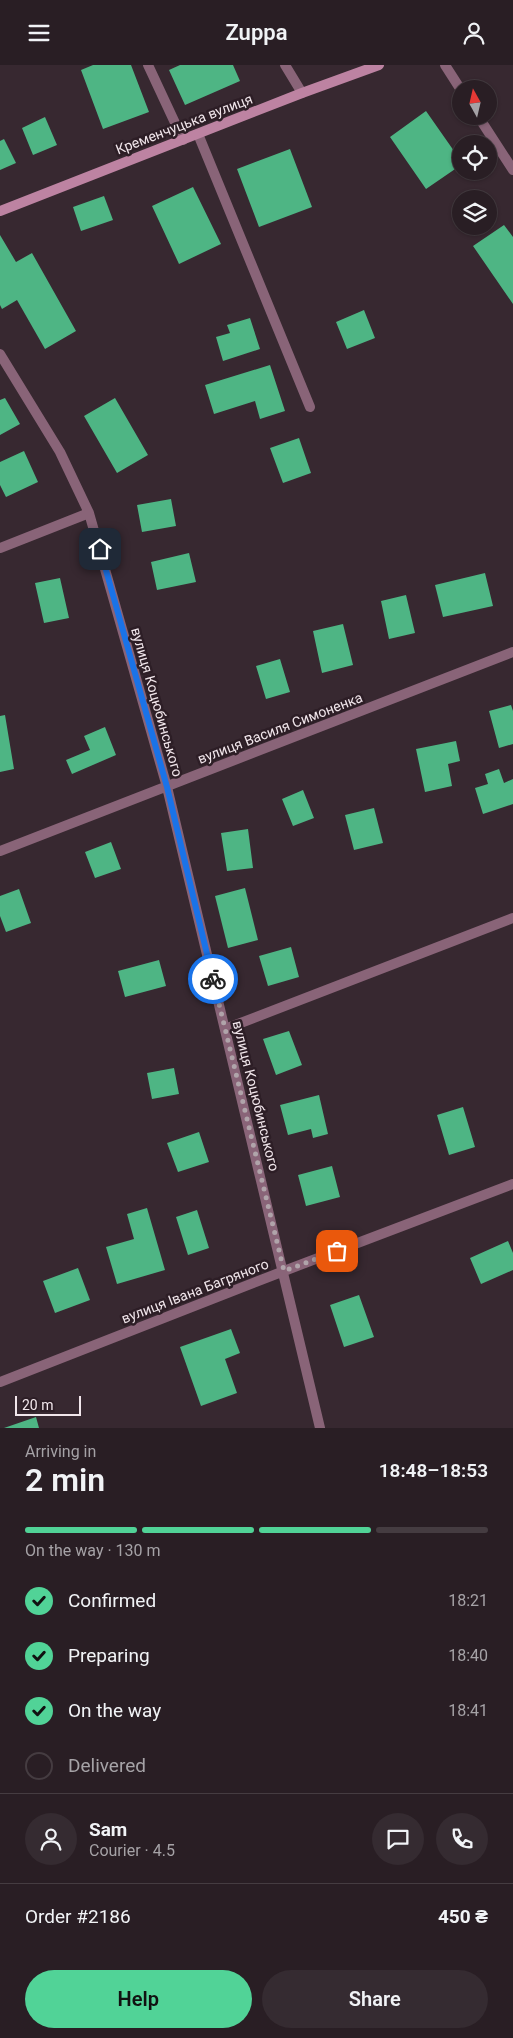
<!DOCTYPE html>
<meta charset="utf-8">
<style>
body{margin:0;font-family:Roboto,sans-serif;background:#352b31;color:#f1f3f6;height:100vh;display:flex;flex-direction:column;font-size:19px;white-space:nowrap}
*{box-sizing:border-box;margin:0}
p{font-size:16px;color:#a5a2a6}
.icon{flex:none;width:28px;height:28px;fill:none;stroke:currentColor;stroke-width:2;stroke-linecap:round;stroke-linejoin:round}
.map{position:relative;height:1363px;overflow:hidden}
.details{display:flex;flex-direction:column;background:#291e24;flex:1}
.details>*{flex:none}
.needle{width:32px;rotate:352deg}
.buttons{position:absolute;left:452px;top:15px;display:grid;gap:10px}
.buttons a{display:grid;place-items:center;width:45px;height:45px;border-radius:50%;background:#291e24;box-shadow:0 1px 4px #0004,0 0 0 1px #453c41;font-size:25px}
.scale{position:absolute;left:15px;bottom:12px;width:66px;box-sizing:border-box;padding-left:5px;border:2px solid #f1e6eb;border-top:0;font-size:14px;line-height:18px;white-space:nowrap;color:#f1e6eb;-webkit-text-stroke:4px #2d1e26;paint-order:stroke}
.pin{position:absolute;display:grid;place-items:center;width:42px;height:42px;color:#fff;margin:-21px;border-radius:10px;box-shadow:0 2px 8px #0006}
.courier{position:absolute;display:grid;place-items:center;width:50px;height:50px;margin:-25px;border:4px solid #1a73e8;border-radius:50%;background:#fff;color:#222;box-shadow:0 1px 6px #0007}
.summary em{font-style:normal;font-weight:600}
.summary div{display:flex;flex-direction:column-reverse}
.summary{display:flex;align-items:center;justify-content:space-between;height:85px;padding:0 25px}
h1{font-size:32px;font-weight:600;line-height:38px}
.bar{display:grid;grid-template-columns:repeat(4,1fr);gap:8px 5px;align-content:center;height:60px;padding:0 25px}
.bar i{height:6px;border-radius:4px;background:#453c41}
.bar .active{background:#51d397}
.bar p{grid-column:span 4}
.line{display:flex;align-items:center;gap:12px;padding:0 25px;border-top:1px solid #453c41}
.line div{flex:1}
.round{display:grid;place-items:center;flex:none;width:52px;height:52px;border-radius:26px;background:#352b31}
ol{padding:0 25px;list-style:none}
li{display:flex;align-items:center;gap:15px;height:55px}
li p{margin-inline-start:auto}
li .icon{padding:5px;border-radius:50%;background:#51d397;color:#111;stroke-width:4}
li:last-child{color:#a5a2a6}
li i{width:28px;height:28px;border:2px solid #453c41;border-radius:50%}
.cta{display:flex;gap:10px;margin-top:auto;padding:10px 25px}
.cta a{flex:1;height:58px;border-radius:30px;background:#51d397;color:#111;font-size:20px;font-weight:600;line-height:58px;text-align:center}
.cta a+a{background:#352b31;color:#f1f3f6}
header{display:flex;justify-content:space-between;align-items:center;height:65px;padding:0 25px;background:#291e24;font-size:22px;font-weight:600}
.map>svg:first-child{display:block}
</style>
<header><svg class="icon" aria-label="menu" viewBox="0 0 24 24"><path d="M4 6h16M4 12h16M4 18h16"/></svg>Zuppa<svg class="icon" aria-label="person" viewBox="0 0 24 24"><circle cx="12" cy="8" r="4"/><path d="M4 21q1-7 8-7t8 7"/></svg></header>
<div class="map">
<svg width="513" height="1363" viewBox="0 0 513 1363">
<rect width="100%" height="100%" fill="#372830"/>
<path fill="#4eb584" d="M93 0H131L149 47 103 64 81 5Z
M180 0H233L240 16 185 40 169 5Z
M426 46 461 96V100L426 124 390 72Z
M45 52 57 80 33 90 22 63Z
M4 74 16 98 0 105V76Z
M290 84 312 142 259 162 237 104Z
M193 122 221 179 179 199 152 141Z
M104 131 113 155 81 166 73 142Z
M504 160 513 172V239L473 181Z
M0 170 16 197 32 188 76 266 45 284 17 235 2 244 0 240Z
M364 245 375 273 347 284 336 257Z
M250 253 260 284 223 296 216 272 230 268 227 260Z
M270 300 285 346 260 354 255 336 214 349 205 320Z
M5 333 20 359 0 370V335Z
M115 333 148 390 117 408 84 351Z
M299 373 311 408 283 418 270 383Z
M24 386 38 417 6 432 0 420V397Z
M171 434 176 461 142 467 137 440Z
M189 488 196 517 157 525 151 497Z
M485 508 493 541 443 552 435 520Z
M60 513 69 553 44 558 35 518Z
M406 530 415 568 389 574 381 536Z
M343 559 353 600 322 608 313 566Z
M280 594 290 627 266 634 256 601Z
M511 640 513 646V679L499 683 489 646Z
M5 650 14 704 0 707V651Z
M105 662 116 690 72 709 66 695 90 685 84 671Z
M456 676 460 696 448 699 452 721 425 727 416 684Z
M499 704 504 718 513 714V739L483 749 475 723 488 719 485 709Z
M303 725 314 753 293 761 282 734Z
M374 743 383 778 354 785 345 750Z
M248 764 253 803 227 806 221 768Z
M111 777 121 804 95 813 85 787Z
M245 823 258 875 228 883 215 831Z
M19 824 31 858 6 867 0 851V831Z
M291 882 299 912 268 921 259 891Z
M159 895 166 921 125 932 118 906Z
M289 966 302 1000 276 1010 263 974Z
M174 1003 179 1029 152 1034 147 1008Z
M319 1030 328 1069 313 1073 311 1064 288 1070 280 1040Z
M463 1042 475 1082 449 1090 437 1050Z
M199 1067 209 1097 178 1107 167 1078Z
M332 1101 340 1132 306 1141 298 1110Z
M147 1143 165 1205 117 1219 106 1182 134 1174 127 1149Z
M197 1145 209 1183 188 1190 176 1152Z
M508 1176 513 1188V1205L481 1219 470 1193Z
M78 1203 90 1235 55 1248 43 1216Z
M359 1230 374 1272 344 1282 330 1240Z
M231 1264 240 1288 225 1294 237 1328 201 1341 180 1282Z
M36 1352 39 1363H4Z"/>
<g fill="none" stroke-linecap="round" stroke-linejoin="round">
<path stroke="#896478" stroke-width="10" d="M148 0 183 75
M285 0 302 28
M445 0 461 25
M478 51 513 105
M198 69 310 342
M225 964 513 853"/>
<path stroke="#896478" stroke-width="10" d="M0 289 60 387 89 448 167 722 320 1363
M0 483 89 448
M0 786 513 587
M0 1317 284 1206 513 1119"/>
<path stroke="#bd83a2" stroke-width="10" d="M0 146 302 28 379 0"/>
</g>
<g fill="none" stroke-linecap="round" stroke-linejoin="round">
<path stroke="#b0a4aa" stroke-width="5" stroke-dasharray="0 9" d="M213 914 284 1206 337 1186"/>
<path stroke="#1a73e8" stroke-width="6" d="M100 484 167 722 213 914"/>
</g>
<g text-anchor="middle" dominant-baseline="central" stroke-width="5" stroke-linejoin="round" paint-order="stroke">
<g font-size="14" fill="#f1e6eb" stroke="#2d1e26">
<text transform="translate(184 59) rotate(-21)">Кременчуцька вулиця</text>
<text transform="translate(157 637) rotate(74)">вулиця Коцюбинського</text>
<text transform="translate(280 663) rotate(-21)">вулиця Василя Симоненка</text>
<text transform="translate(256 1031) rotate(76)">вулиця Коцюбинського</text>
<text transform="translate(195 1226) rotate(-21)">вулиця Івана Багряного</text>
</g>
</g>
</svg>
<div class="buttons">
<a><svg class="needle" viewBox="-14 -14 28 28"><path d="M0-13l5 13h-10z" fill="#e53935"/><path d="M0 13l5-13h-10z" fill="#a5a2a6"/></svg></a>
<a><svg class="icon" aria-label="locate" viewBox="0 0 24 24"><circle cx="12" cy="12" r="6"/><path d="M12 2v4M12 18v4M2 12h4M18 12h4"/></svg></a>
<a><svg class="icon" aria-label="layers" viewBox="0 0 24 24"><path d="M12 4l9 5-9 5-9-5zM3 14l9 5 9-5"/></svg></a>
</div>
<div class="scale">20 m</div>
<div class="pin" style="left:337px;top:1186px;background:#ea580c"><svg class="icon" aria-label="bag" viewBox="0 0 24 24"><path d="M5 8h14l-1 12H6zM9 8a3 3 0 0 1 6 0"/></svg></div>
<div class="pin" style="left:100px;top:484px;background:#1f2937"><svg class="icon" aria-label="home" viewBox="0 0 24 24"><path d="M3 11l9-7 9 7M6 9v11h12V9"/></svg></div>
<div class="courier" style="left:213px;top:914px"><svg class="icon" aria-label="bike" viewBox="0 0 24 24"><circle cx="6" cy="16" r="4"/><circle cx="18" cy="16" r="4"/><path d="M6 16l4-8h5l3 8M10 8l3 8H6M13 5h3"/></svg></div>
</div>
<section class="details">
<div class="summary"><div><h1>2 min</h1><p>Arriving in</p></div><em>18:48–18:53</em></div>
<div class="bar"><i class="active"></i><i class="active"></i><i class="active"></i><i></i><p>On the way · 130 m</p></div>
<ol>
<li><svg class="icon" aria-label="check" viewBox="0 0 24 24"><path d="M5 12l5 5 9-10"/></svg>Confirmed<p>18:21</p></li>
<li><svg class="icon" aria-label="check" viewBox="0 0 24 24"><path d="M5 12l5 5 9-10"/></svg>Preparing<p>18:40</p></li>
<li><svg class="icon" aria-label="check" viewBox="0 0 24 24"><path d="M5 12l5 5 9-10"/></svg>On the way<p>18:41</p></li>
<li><i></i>Delivered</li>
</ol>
<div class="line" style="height:90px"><a class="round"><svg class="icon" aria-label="person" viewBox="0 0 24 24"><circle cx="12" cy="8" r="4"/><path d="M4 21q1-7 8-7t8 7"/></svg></a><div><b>Sam</b><p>Courier · 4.5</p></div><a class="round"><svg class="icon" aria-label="chat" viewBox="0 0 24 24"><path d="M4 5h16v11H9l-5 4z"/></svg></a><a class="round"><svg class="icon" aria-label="phone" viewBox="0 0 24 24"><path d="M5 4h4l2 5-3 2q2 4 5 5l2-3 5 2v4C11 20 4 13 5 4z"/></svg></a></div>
<div class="line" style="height:65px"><div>Order #2186</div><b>450 ₴</b></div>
<div class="cta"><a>Help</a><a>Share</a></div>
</section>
